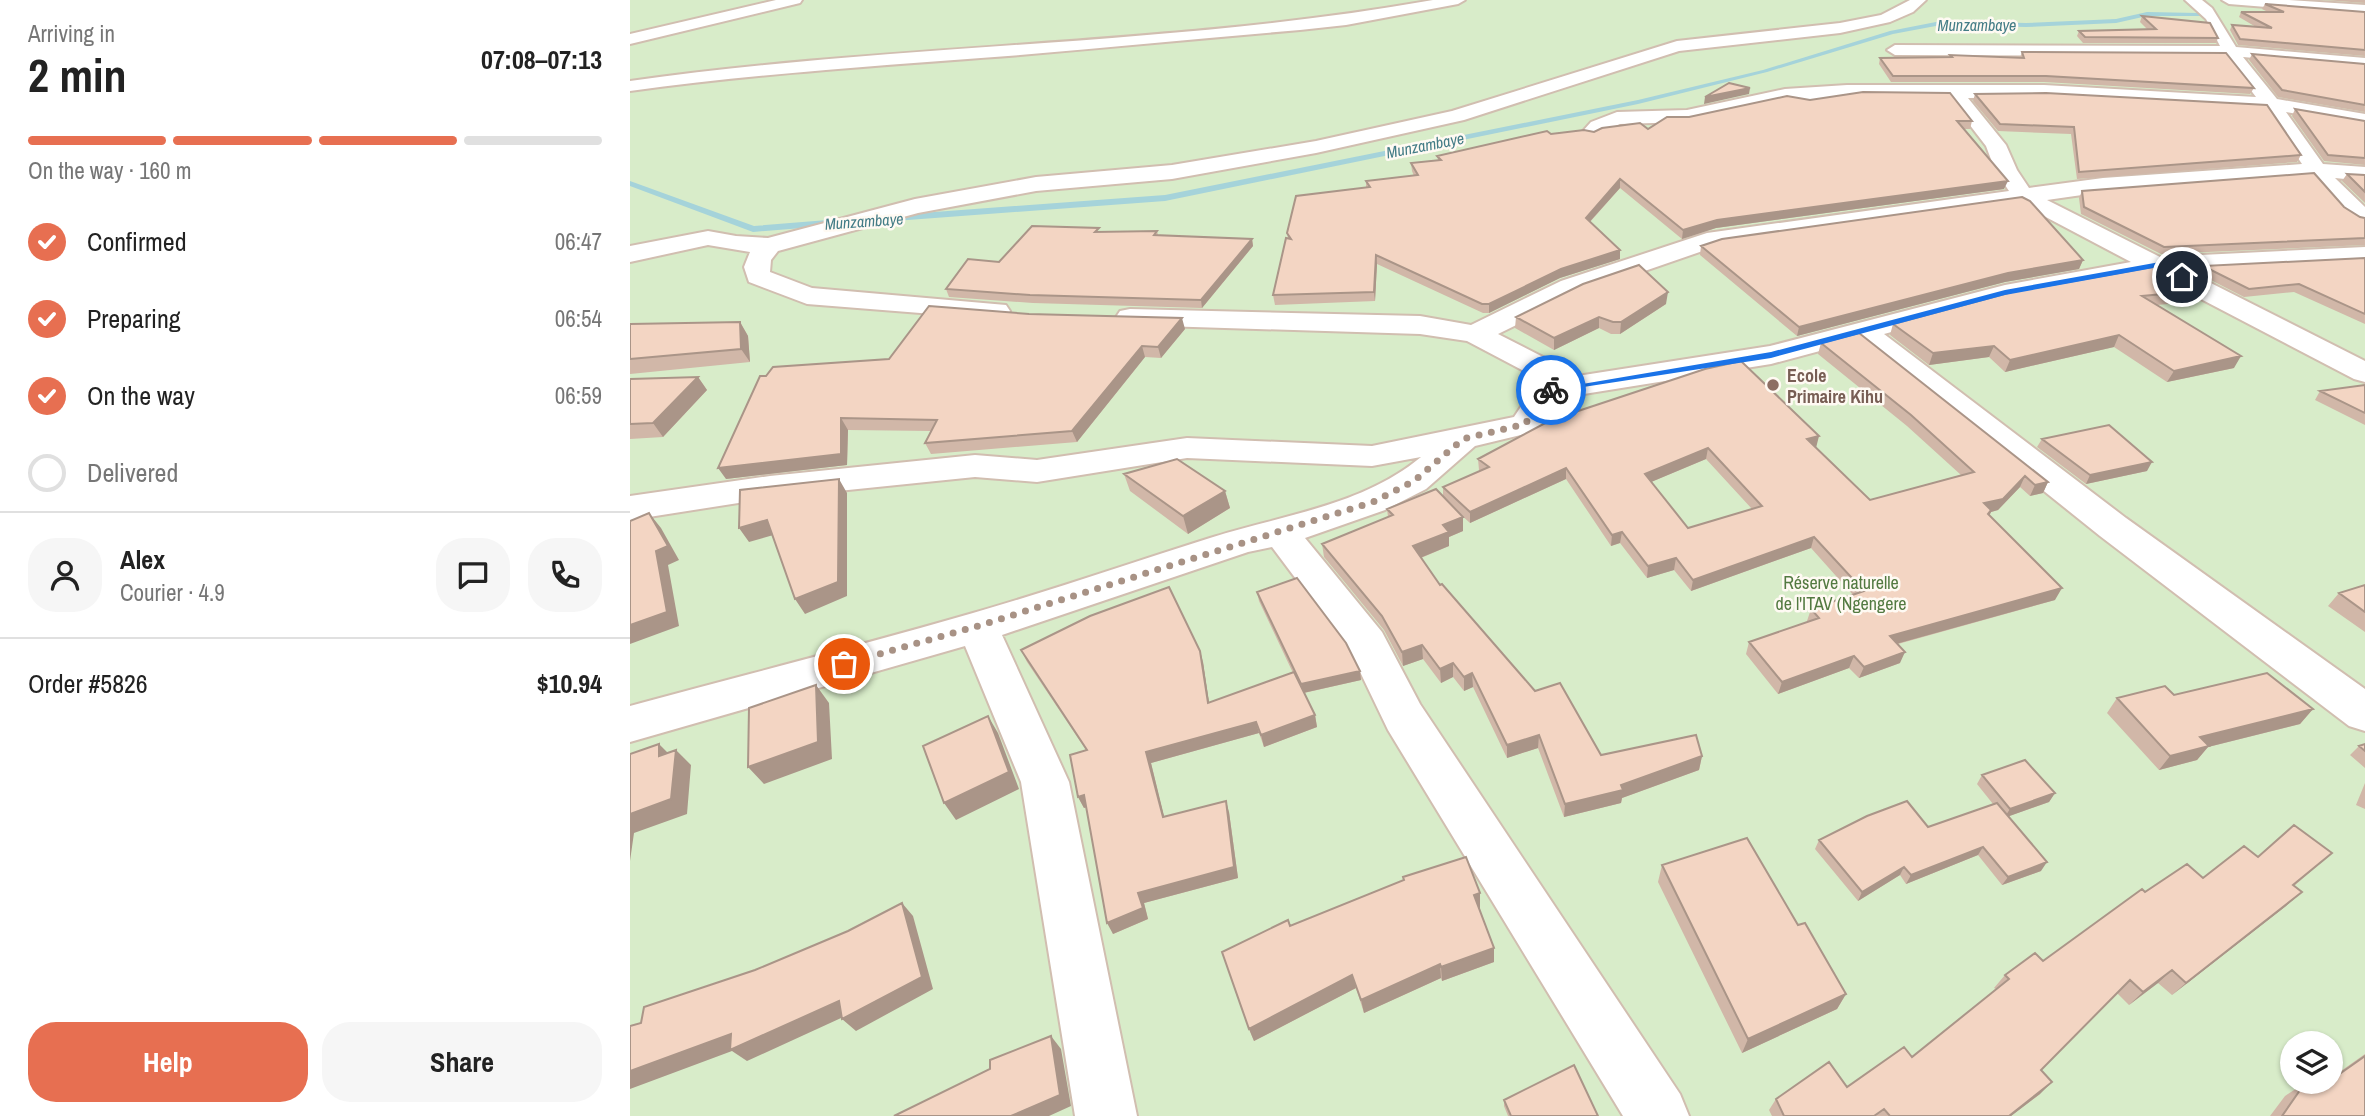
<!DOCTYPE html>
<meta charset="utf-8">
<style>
body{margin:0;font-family:"Archivo Narrow",sans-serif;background:#f6f6f6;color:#222;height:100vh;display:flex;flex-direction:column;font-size:26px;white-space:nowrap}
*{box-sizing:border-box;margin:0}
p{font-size:23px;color:#767676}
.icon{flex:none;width:38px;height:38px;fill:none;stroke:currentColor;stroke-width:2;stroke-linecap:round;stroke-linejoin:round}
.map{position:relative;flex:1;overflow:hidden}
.side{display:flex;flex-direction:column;background:#fff;width:630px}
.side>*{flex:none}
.controls{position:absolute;left:1650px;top:1031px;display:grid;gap:14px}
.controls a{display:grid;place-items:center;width:63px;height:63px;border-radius:50%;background:#fff;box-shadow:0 2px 5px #0004;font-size:35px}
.pin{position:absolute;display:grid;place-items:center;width:60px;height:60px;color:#fff;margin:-30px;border:4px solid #fff;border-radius:50%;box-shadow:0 2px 7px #0007}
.courier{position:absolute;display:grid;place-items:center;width:70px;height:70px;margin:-35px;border:5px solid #1a73e8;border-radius:50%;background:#fff;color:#222;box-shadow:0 2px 9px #0007}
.summary em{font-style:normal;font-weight:700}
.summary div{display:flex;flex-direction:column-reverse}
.summary{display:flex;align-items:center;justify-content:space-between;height:119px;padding:0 28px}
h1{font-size:46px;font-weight:700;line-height:52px}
.bar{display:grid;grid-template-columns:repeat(4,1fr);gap:10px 7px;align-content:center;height:84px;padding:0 28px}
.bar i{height:9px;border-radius:5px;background:#e0e0e0}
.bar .on{background:#e76f51}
.bar p{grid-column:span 4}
.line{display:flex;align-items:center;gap:18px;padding:0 28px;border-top:2px solid #e0e0e0}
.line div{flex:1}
.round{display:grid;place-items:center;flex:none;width:74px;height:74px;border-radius:28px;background:#f6f6f6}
ol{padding:0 28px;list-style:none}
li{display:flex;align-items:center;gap:21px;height:77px}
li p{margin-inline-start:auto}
li .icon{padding:7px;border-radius:50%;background:#e76f51;color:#fff;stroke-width:4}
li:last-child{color:#767676}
li i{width:38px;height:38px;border:4px solid #e0e0e0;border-radius:50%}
.button{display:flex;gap:14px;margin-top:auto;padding:14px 28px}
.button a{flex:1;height:80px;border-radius:28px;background:#e76f51;color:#fff;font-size:28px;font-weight:700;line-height:80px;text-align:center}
.button a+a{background:#f6f6f6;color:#222}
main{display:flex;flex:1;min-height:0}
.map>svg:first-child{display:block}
</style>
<main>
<section class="side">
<div class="summary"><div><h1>2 min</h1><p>Arriving in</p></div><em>07:08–07:13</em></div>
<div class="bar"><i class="on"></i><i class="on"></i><i class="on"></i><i></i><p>On the way · 160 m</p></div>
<ol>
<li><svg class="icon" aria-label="check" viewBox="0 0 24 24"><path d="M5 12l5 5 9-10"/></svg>Confirmed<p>06:47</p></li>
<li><svg class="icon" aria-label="check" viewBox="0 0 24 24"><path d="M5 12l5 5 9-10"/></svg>Preparing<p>06:54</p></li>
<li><svg class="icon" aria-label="check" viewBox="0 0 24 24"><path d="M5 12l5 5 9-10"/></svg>On the way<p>06:59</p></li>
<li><i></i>Delivered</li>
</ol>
<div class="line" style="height:126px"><a class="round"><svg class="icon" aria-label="person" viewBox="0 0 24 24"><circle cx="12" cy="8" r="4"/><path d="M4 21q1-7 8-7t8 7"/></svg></a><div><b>Alex</b><p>Courier · 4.9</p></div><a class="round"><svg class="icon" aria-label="chat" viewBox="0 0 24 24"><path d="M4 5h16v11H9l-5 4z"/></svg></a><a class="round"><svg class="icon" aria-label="phone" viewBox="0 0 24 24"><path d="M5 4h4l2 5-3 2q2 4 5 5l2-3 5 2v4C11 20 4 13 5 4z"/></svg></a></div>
<div class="line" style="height:91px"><div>Order #5826</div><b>$10.94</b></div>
<div class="button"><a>Help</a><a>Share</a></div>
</section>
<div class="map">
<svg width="1735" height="1116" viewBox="0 0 1735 1116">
<rect width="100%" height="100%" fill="#fdf6ec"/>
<path fill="#d8ecc9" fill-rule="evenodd" d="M0 0H1735V1116H0ZM1662 1043H1701V1082H1662Z"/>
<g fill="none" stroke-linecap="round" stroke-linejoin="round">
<path fill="#a5d3da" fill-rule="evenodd" d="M1567 0H1573L1569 3 1573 16H1517L1486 23 1396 27 1311 25 1263 34 1137 72 1008 104 535 201 251 222 247 219 251 216 535 195 1008 100 1133 70 1260 31 1311 21 1396 23 1486 19 1517 12 1568 13 1563 3Z
M0 181 124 226 210 219 214 222 210 225 123 232 0 186Z"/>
<defs>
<path id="minor" d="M146 0H172L170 3 0 44V34Z
M803 0H835L828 4 716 25 670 30C577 38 484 47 390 55 260 65 130 73 0 91V81C266 43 538 47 803 0Z
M1280 0H1296L1283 12 1260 22 1210 33 1049 51 834 120 686 153 542 179 406 191 288 213 148 251 141 260 140 272 182 288 376 305 380 311 376 317 366 319 177 304 119 282 114 267 120 252 78 245 0 262V246L78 231 106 236 138 238 285 199 406 177 542 165 686 141 822 111 1047 41 1210 23 1251 15Z
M1555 0H1572L1582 8 1606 47 1735 58V68L1613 57 1647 99 1735 114V126L1656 112 1693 164 1735 167V181L1705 178 1735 207V225C1712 220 1694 195 1681 177L1473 192 1417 200 1530 257 1735 247V263L1559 272 1735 361V382L1724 379 1523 274 1377 301 1254 334 1496 518 1735 689V731L1719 726 1470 536 1227 341 1141 364 929 398 907 431 845 446 796 489 755 510 675 538 752 632 790 704 1050 1094 1059 1116H993L758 730 720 651 642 547 618 552 372 635 439 782 507 1116H445L391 782 335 646 0 742V706C114 675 229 646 343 613 423 590 501 563 580 538 652 515 732 506 791 457L742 466 557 458 407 482 345 477 140 498 0 520V496L140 476 345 455 407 460 557 438 742 446 884 417 902 390 892 370 837 341 790 334 500 325 490 323 486 317 490 311 500 309 790 316 841 325 931 281 1077 233 1379 191 1365 170 1356 146 1319 98 1217 97 1155 101 1057 122 990 124 962 138 955 136 952 132 961 122 987 112 1057 110 1155 89 1217 85H1414L1626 97 1595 56 1265 55 1257 50 1265 45 1590 46 1576 19ZM1414 97 1635 109 1672 164 1473 178 1399 188 1387 170 1376 145 1338 98ZM1389 203 1501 262 1375 285 1140 346 928 379 915 358 868 334 951 293 1090 245Z
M1592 0H1659L1735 5V15L1599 4Z"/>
</defs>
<use href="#minor" stroke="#d1beb0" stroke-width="4"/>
<use href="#minor" fill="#fff" fill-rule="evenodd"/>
</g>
<path fill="#d1b7a8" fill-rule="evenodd" d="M1694 0H1735V3Z
M1635 4 1735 12V56L1608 45 1600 30 1602 25 1626 27 1609 17 1611 12H1638L1632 9Z
M1512 16 1588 38 1586 43H1453L1447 36 1449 31 1518 30 1510 22Z
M1392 52 1624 88 1620 94 1414 82H1261L1249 64 1250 58 1320 57V55L1390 58Z
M1622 54 1735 64V112L1648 97 1619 60Z
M1345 94 1671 155 1667 162 1447 179 1441 134 1368 131 1343 101Z
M1180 100 1342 121 1340 129H1334L1374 189 1086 228 1052 239 990 188 960 222 990 250V259L930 278 859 313H853L747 264 745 301 645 305 643 295 658 239 657 233 736 188V181L784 176 782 171 781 163 808 160 807 156 921 134 1018 129 1059 117Z
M1665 109 1735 121V165L1694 161 1662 116Z
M1717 174 1735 175V203L1712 181Z
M1452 191 1714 207 1730 217 1735 218V245L1531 254 1451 214 1449 198Z
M527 231 528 235 622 239 623 246 572 308 403 303 319 297 316 289 369 262 470 232Z
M1071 246 1453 260 1449 269 1375 282 1167 336 1070 255Z
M1735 258V324L1664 292 1614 297 1569 274 1573 266Z
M1576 290 1570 301 1527 305 1604 368 1537 382 1484 347 1375 372 1359 357 1299 365 1260 335 1263 324 1382 292Z
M1036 304 990 334H981L969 328 924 350 885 328 886 317Z
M399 314 555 329 531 358 515 357 447 442 301 454 295 443 301 431 218 430 217 465 96 479 136 376 259 359Z
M110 322 118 336 120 362 0 374V324Z
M1191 343 1418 482 1413 493 1400 496 1390 487 1368 510 1361 512 1359 516 1425 600 1268 644 1270 663 1229 678 1219 668 1148 694 1116 654 1119 642 1178 622 1177 621 1181 609 1223 595 1181 548 1061 591 1044 570 1017 578 990 543 981 546 936 479 840 523 829 513 833 531 819 537V546L791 558 810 585 905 691 971 755 1072 756 1069 770 992 798 991 803 934 817 908 748 877 758 843 687 834 691 823 677 811 683 793 659 773 666 754 630 694 557 692 544 758 517 757 509 813 497V487L850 471 849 470 848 459 921 420 1185 448 1240 500 1331 475 1277 426 1188 354ZM1076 459 1122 509 1058 528 1021 482Z
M68 377 77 390 33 437 0 439V379Z
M1735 385V425L1685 400 1690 391Z
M1412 439 1517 471 1456 484 1407 447Z
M494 474 595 491 600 508 558 534 500 491Z
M1735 585V632L1698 606 1709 593Z
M627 592 730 671 731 680 674 693 685 715 687 727 634 747 629 733 521 763 534 817 599 812 608 878 514 903 518 919 483 934 456 807 454 808 448 797 456 750 397 662 391 650 573 662 579 703 663 673 629 601Z
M1544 695 1683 709 1670 724 1578 747 1567 760 1529 770 1477 713 1487 698Z
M1735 744V768L1720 755 1729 746Z
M1352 775 1425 793 1419 802 1379 816 1411 871 1372 885 1348 855 1276 884 1270 875 1228 901 1185 849 1189 840 1298 827 1363 804 1347 784Z
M1735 783V809L1726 805Z
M1702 853 1664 886 1656 906 1542 995 1528 983 1499 1005 1487 993 1411 1070 1410 1094 1381 1116H1142L1139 1110 1146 1099 1217 1087 1282 1057 1366 989 1364 988 1375 975 1413 961 1515 892 1573 878 1628 857Z
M1032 865 1168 925 1216 994 1207 1009 1112 1053 1028 882Z
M849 908 864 948V962L812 981 811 978 734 1013 726 988 624 1041 619 1029 660 926 850 908Z
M1735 1054V1116H1640L1655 1096 1675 1083 1683 1090 1696 1082H1701V1078Z
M874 1100 968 1116H878L874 1106Z"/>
<path fill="#aa9588" d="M1120 88 1119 94 1074 104 1075 97Z
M990 179V188L955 227 956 218Z
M1378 181 1374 189 1086 228 1052 239 1053 230 1087 220Z
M622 239 623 246 572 308 571 300Z
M990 250V259L930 278 859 313V304L931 269Z
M746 255 747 264 745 301 744 292Z
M1453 260 1449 269 1375 282 1167 336 1169 327 1378 273Z
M1038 292 1036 304 990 334 991 322Z
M969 317V328L924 350V338Z
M552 318 555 329 531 358 528 347Z
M110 322 118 336 120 362 111 349Z
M1489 335 1484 347 1375 372 1380 360Z
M512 346 515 357 447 442 442 431Z
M1364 346 1359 357 1299 365 1303 353Z
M1611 356 1604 368 1537 382 1544 371Z
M68 377 77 390 33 437 23 423Z
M211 418 218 430 217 465 96 479 88 468Z
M1189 436 1186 448 1177 439Z
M1078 448 1076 459 1014 485 1015 474Z
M1522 462 1517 471 1456 484 1460 475Z
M936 468V479L840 523V512Z
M1395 476 1390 487 1368 510 1361 512 1356 522 1358 514 1354 503Z
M209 479 217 493V596L175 614 165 599Z
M1418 482 1413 493 1400 496 1405 485Z
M595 491 600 508 558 534 553 516Z
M19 513 31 528 49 560 38 565 49 626 0 644V625Z
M833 517V531L819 537V546L785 560 783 546 813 525Z
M137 520 147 534 119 542 109 528Z
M992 532 990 543 981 546 982 535Z
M1184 537 1181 548 1061 591 1063 580Z
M1046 558 1044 570 1017 578 1018 566Z
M1432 588 1425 600 1255 647 1260 636Z
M792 645 793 659 773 666 772 652Z
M570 651 573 662 581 715 578 703Z
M1275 652 1270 663 1229 678 1234 667Z
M1224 656 1219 668 1148 694 1152 682Z
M823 663V677L811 683 810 669Z
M730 671 731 680 673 693 671 684Z
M842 673 843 687 834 691V677Z
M186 685 199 703 202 759 134 784 118 767Z
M1683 709 1670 724 1578 747 1567 760 1529 770 1540 756 1570 737Z
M685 715 687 727 634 747 631 735Z
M358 716 368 733 389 789 326 820 314 803Z
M626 722 629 733 521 763 537 828 533 817 516 752Z
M909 735 908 748 877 758V745Z
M29 744 44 759 29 756Z
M46 750 61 765 57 814 4 833 0 861V814Z
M1072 756 1069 770 992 798 991 803 934 817 935 804 991 785Z
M1425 793 1419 802 1374 818 1380 809Z
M454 795 460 806 454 808 448 797Z
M596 801 599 812 608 878 514 903 518 919 483 934 477 923Z
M1353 847 1348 855 1276 884 1281 875Z
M1417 862 1411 871 1372 885 1378 877Z
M1274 867 1270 875 1228 901 1232 892Z
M1672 892 1656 906 1542 995 1556 983Z
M850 893V908L845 909 844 895Z
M272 903 283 916 303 989 226 1031 212 1019Z
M864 948V962L812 981 811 967Z
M810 964 811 978 734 1013 731 1000Z
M1542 970 1528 983 1499 1005 1513 992Z
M722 975 726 988 624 1041 619 1029Z
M1216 994 1207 1009 1112 1053 1118 1039Z
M209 1001 222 1013 117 1061 102 1051 0 1089V1071L101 1034Z
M421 1036 431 1049 441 1106 419 1116H381Z
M1422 1082 1410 1094 1381 1116H1379Z"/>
<path fill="#f3d5c3" stroke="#aa9588" stroke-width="2" fill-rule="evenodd" d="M1635 4 1735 12V50L1610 39 1602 25 1642 28 1611 12H1654Z
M1512 16 1580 23 1588 38 1455 37 1449 31 1526 29Z
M1392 52 1596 53 1624 88 1416 76H1263L1250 58 1322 57 1320 55 1394 58Z
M1622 54 1735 64V105L1652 90Z
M1099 83 1120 88 1075 97Z
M1233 92 1320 93 1342 121H1327L1378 181 1087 220 1053 230 990 179 956 218 990 250 931 269 859 304H852L746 255 744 292 643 295 656 238 661 239 657 233 666 196 740 187 736 181 788 175 781 163 811 160 807 156 917 131 921 134 954 130 964 132 972 128 1010 123 1018 129 1037 117H1059L1157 96 1180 100Z
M1416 93 1637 105 1671 155 1449 172 1444 127 1370 124 1345 94Z
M1665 109 1735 121V158L1698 155Z
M1684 173 1714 207 1730 217 1735 218V238L1534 247 1454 207 1452 191Z
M1717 174 1735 175V192Z
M1392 197 1400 201 1453 260 1378 273 1169 327 1071 246 1092 239Z
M402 226 469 228 465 232 527 231 524 235 622 239 571 300 400 295 316 289 338 259 369 262Z
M1735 258V314L1669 284 1619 289 1573 266Z
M1009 265 1038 292 991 322H983L969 317 924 338 886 317 953 284Z
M1528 266 1576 290 1512 296 1611 356 1544 371 1489 335 1380 360 1364 346 1303 353 1263 324 1382 292Z
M299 306 399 314 552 318 528 347 512 346 442 431 295 443 307 420 211 418V454L88 468 130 376H136L143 367 259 359Z
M110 322 111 349 0 359V324Z
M1229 333 1418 482 1405 485 1395 476 1373 499 1354 503 1361 510 1358 514 1432 588 1260 636 1275 652 1234 667 1224 656 1152 682 1119 642 1189 618 1181 609 1234 591 1184 537 1063 580 1046 558 1018 566 992 532 982 535 936 468 840 512 813 487 859 467 848 459 921 420 1075 369 1111 361 1189 436 1177 439 1240 500 1344 472 1281 415 1191 343ZM1078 448 1132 506 1058 528 1015 474Z
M68 377 23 423 0 424V379Z
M1735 385V413L1690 391Z
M1479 425 1522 462 1460 475 1412 439Z
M547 459 595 491 553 516 494 474Z
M209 479 208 582 165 599 137 520 109 528 110 490Z
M806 489 833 517 813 525 819 532 783 546 810 585 812 584 905 691 930 683 971 755 1066 735 1072 756 991 785 993 790 935 804 909 735 877 745 842 673 834 677 823 663 810 669 792 645 772 652 752 616 692 544 763 515 757 509Z
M19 513 38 546 26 551 37 612 0 625V521Z
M667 578 716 643 730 671 671 684 627 592Z
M1735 585V612L1709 593Z
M539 587 570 651 578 703 664 672 685 715 631 735 626 722 516 752 533 817 596 801 604 867 508 893 513 908 477 923 454 795 448 797 440 755 457 750 391 650 460 616Z
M1637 673 1683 709 1570 737 1579 746 1540 756 1487 698 1535 686 1544 695Z
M186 685 188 742 118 767 119 708Z
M358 716 379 772 314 803 293 746Z
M29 744V756L46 750 41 799 0 814V754Z
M1735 744V751L1729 746Z
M1395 760 1425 793 1380 809 1352 775Z
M1277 801 1298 827 1367 803 1417 862 1378 877 1353 847 1281 875 1274 867 1232 892 1189 840 1237 816Z
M1664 825 1702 853 1663 885 1672 892 1556 983 1542 970 1513 992 1500 980 1411 1070 1422 1082 1379 1116H1260L1254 1109 1244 1116H1154L1146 1099 1199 1062 1217 1087 1274 1047 1282 1057 1379 979 1375 975 1405 953 1413 961 1512 889 1515 892 1557 864 1573 878 1614 846 1628 857Z
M1117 838 1168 925 1175 923 1216 994 1118 1039 1032 865Z
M836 857 850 893 844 895 864 948 811 967 810 964 731 1000 722 975 619 1029 592 952 658 920 660 926 774 880 773 877Z
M272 903 292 977 212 1019 209 1001 100 1050 101 1034 0 1071V1026L11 1023 14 1007 125 970 218 931Z
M421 1036 430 1095 381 1116H264L360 1069V1060Z
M1735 1056V1116H1652L1675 1083 1685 1091 1699 1082H1701V1080Z
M944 1065 968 1116H881L874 1100Z"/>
<path fill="#1a73e8" d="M1530 262 1556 277 1550 278 1529 267 1375 295 1141 358 921 392 917 390 1141 352 1375 290Z"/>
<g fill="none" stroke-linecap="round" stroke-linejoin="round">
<path stroke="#a89285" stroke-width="7" stroke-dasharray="0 12.6" d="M214 664 348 626 743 502 784 481 833 439 895 424 921 390"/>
</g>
<circle fill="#8d6e63" stroke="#fffaf3" stroke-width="2.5" cx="1143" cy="385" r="7"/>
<g text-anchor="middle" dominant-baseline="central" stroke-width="5" stroke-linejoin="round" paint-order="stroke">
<g font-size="16" font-style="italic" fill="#437c86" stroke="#fffaf3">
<text x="1347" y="25">Munzambaye</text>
<text transform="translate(795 145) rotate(-11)">Munzambaye</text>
<text transform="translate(234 221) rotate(-4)">Munzambaye</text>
</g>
<g font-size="18" font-weight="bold" fill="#785e54" stroke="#fffaf3" text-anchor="start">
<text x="1157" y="375">Ecole<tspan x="1157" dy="21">Primaire Kihu</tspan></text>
</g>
<g font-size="18" fill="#537a41" stroke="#fffaf3">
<text x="1211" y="582">Réserve naturelle<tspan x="1211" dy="21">de l'ITAV (Ngengere</tspan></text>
</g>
</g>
</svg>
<div class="controls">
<a><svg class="icon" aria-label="layers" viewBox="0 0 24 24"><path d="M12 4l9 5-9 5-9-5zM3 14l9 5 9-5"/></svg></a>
</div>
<div class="pin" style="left:214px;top:664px;background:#ea580c"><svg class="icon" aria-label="bag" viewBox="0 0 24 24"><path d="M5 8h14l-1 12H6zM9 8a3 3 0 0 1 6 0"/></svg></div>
<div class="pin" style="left:1552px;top:277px;background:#1f2937"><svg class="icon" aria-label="home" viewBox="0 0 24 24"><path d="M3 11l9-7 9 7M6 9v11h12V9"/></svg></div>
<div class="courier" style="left:921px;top:390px"><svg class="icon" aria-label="bike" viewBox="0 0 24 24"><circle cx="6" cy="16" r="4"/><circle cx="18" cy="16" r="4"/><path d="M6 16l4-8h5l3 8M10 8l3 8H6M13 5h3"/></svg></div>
</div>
</main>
